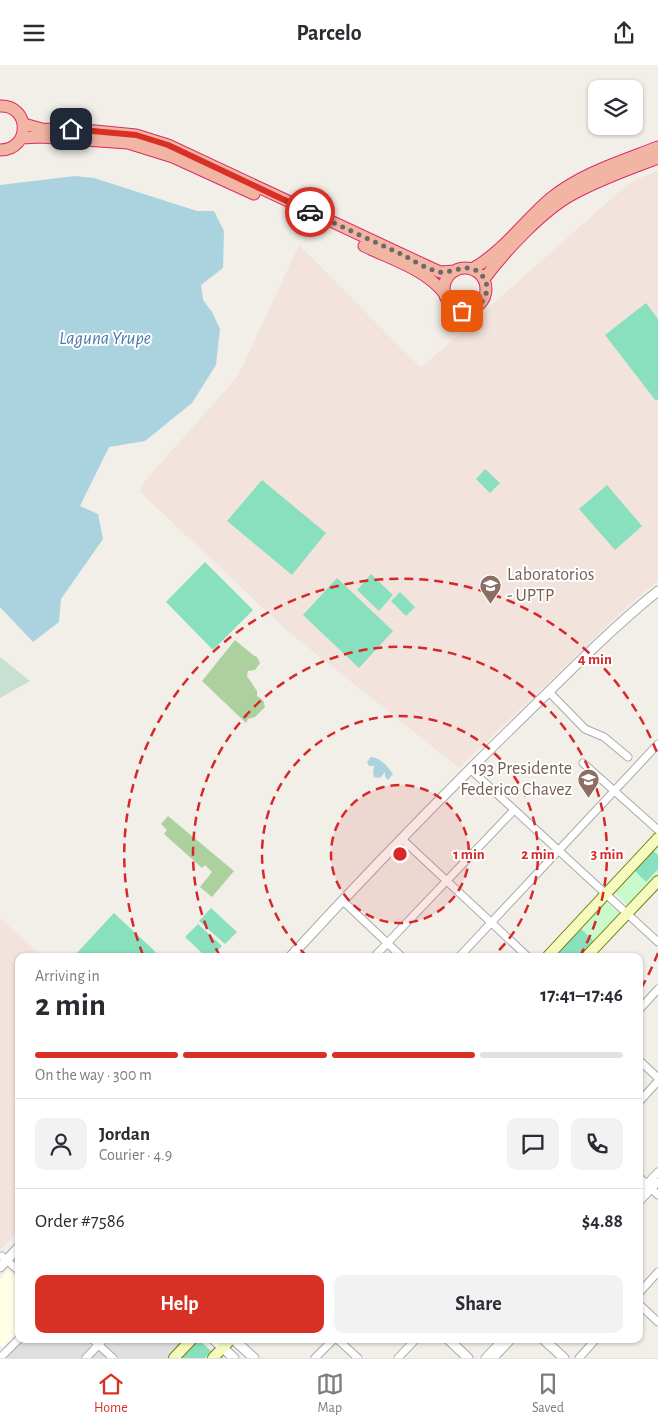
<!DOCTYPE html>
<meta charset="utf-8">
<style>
body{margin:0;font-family:"Alegreya Sans",sans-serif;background:#f2f2f3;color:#2b2b33;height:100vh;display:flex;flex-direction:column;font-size:19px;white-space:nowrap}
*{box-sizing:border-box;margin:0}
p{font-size:16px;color:#7c7c81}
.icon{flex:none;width:28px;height:28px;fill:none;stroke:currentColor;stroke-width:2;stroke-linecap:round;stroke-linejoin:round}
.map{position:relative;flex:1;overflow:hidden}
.panel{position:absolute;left:15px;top:888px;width:628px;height:390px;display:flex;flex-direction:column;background:#fff;border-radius:10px;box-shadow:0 1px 4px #0004}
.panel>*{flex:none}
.controls{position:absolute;left:588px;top:15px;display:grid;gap:10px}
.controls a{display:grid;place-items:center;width:55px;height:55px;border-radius:10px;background:#fff;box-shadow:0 1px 4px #0004;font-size:25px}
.pin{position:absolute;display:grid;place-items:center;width:42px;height:42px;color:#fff;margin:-21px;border-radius:10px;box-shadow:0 2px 8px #0006}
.courier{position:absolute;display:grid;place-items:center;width:50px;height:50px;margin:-25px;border:4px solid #d93025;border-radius:50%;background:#fff;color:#222;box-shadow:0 1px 6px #0007}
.head em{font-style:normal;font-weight:700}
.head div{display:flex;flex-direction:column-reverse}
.head{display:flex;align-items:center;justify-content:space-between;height:85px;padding:0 20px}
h1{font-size:32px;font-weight:700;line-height:38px}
.bar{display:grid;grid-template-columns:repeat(4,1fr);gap:8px 5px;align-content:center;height:60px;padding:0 20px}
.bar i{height:6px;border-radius:4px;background:#e1e1e2}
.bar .active{background:#d93025}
.bar p{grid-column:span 4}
.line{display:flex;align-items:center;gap:12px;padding:0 20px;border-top:1px solid #e1e1e2}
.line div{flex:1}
.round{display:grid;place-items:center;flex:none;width:52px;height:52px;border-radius:10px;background:#f2f2f3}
.button{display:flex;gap:10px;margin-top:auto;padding:10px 20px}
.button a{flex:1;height:58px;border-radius:10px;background:#d93025;color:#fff;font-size:20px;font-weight:700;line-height:58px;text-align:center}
.button a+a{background:#f2f2f3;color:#2b2b33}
header{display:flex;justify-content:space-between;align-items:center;height:65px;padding:0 20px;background:#fff;font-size:22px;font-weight:700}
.dock{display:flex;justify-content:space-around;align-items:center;height:70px;border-top:1px solid #e1e1e2;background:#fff;font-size:14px;color:#7c7c81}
.dock a{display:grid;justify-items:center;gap:2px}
.dock .active{color:#d93025}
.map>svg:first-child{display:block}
</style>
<header><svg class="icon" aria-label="menu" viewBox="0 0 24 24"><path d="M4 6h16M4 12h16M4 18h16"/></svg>Parcelo<svg class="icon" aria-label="share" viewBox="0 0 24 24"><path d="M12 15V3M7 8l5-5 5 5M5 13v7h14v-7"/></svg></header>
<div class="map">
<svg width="658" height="1293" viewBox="0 0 658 1293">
<rect width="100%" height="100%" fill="#f2efe9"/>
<path fill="#e0dfdf" d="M22 1274H187L169 1293H4Z"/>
<path fill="#ffffe5" d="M8 1205 19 1215V1265L3 1282 0 1280V1214Z"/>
<path fill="#f3e3dd" d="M658 105V516L628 541 459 703 285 564 140 427 144 417 238 311 299 180 421 303 629 118Z
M0 853 42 891H19V1166L0 1185Z"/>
<path fill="#add19e" d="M235 575 253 590 257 592 260 598 255 605 248 606 247 611 257 626V631L263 635 265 642 255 652 248 654 246 658 202 616Z
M168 751 234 806 212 832 200 822 212 807 205 800 202 803 164 769 167 765 161 759Z"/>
<path fill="#c6e0d4" d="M0 592 30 616 0 633Z"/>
<path fill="#c8facc" d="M658 779V809L628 841 614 827Z
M606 836 621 849 581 891H554Z"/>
<path fill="#88e0be" d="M646 238 658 254V334L656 336 605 270Z
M485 404 500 418 490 428 476 414Z
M262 415 326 468 292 510 227 456Z
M607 420 642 461 615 485 579 444Z
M205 497 253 545 213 585 166 537Z
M371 509 393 530 379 546 357 525Z
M337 513 393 566 359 603 303 550Z
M400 527 415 542 406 551 391 536Z
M653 786 658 790V804L646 817 635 806Z
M211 843 237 867 225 879 199 856Z
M114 848 160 891H78L76 889Z
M198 859 222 881 212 891H205L185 872Z
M580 863 594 876 580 891H557L556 890Z
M198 1274 211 1286 205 1293H180Z"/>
<path fill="#aad3df" d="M75 111 94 113 197 146H214L224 166 223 203 201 220 203 235 212 247 220 264 216 300 192 338 145 376 109 382 80 441 98 449 103 474 61 534 59 557 33 577 0 542V120Z
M371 692C381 693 387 701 393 709L388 715 385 712V707L381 712 377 713 374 712 373 708 374 701H369L367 697Z"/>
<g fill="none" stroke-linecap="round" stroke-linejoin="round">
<defs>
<path id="minor" d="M549 627 585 664 604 672 628 692
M583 698 658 765
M470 704 658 877
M402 774 527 891
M343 836 401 891
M375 891 514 745
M460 891 658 679
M639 945 658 924
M639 995 658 1013
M639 1037 658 1016
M639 1112 658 1130
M639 1127 658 1107
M639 1137 658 1117
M2 1191 19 1206
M639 1228 658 1207
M639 1239 658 1257
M92 1274 113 1293
M337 1274 358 1293
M0 1293 19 1274
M86 1293 104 1274
M315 1293 334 1274
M398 1293 416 1274
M485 1293 503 1274
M494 1293 512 1274
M579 1293 596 1274"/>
<path id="tertiary" d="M291 891C368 807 447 726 528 647 570 606 612 563 658 526
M0 1202 19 1182
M213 1274 234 1293
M233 1274 254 1293
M448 1274 468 1293
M543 1274 564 1293"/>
<path id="secondary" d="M548 891 658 773
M587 891 658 816
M174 1293 192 1274
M213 1293 231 1274"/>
<path id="trunk" d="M0 41C31 40 31 85 0 85
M24 59 42 64 85 65 136 70 168 80 429 202 440 207 455 206
M21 73 41 72 128 78 173 92 254 129
M364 181C391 194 425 204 444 228
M444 224a21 21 0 1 1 42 0a21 21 0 1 1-42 0Z
M472 204C503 187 525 155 551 133 582 108 622 96 658 82
M484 214C505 186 543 145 573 129 600 114 629 104 658 93"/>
</defs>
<use href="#minor" stroke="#a9a9a9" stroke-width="9"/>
<use href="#tertiary" stroke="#a9a9a9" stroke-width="11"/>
<use href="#secondary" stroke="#707d05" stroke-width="12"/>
<use href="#trunk" stroke="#dc2a67" stroke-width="13"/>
<use href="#minor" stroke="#fff" stroke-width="7"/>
<use href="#tertiary" stroke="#fff" stroke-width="9"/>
<use href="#secondary" stroke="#f7fabf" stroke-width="10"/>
<use href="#trunk" stroke="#f2b4a3" stroke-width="11"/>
</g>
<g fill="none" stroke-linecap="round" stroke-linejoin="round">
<path stroke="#6b6a68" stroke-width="5" stroke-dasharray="0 9" d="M310 147C340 161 371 175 401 189 413 195 426 204 439 207 452 209 464 198 477 206 497 220 484 245 462 246"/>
<path stroke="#d93025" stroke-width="6" d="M71 64 136 70 168 80 310 147"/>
</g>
<circle cx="400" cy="789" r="69" fill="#d62828" fill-opacity=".12"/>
<g fill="none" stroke="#d62828" stroke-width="2.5" stroke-dasharray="9 6">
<circle cx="400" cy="789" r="69"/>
<path d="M307 891A138 138 0 1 1 493 891"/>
<path d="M220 891A207 207 0 1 1 580 891"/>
<path d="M658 888A276 276 0 0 1 639 927M143 890A276 276 0 1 1 658 690"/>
</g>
<defs>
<symbol id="university-pin" viewBox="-11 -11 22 30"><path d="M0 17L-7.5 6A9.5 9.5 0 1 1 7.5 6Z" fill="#8d6e63" stroke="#fff"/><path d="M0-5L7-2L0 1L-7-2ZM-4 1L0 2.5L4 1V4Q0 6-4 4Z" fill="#fff"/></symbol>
<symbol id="school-pin" viewBox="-11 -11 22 30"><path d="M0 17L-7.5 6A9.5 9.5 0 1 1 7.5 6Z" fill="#8d6e63" stroke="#fff"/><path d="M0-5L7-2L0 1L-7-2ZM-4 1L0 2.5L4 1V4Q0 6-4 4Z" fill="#fff"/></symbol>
</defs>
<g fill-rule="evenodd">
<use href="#university-pin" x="478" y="508" width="25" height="34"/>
<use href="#school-pin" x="576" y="702" width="25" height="34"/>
</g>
<g text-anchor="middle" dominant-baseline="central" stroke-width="4" stroke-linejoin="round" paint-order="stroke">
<g font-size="18" fill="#785e54" stroke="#fff" text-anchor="start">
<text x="507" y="510">Laboratorios<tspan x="507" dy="21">- UPTP</tspan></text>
<text x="572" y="704" text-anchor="end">193 Presidente<tspan x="572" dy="21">Federico Chavez</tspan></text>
</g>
<g font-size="19" font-style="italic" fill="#4a7aab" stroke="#fff">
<text x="105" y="273">Laguna Yrupe</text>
</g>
</g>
<circle cx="400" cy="789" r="8" fill="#d62828" stroke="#fff" stroke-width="2.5"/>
<g font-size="15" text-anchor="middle" font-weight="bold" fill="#d62828" stroke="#fff" stroke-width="4" stroke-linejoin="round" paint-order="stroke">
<text x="595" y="599">4 min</text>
<text x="469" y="794">1 min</text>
<text x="538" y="794">2 min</text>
<text x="607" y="794">3 min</text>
</g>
</svg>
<div class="controls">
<a><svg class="icon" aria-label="layers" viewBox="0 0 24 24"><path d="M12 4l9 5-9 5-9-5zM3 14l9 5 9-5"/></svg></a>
</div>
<div class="pin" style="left:462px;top:246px;background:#ea580c"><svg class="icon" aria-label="bag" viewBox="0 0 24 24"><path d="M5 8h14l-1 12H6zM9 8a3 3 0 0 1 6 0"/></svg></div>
<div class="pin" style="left:71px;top:64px;background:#1f2937"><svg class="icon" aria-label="home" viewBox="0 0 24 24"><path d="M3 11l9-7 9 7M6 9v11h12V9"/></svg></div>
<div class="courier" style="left:310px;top:147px"><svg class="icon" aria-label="car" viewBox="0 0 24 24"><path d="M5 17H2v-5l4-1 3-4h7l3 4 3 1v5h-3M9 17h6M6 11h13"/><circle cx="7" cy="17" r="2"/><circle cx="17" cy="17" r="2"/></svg></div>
<section class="panel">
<div class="head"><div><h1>2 min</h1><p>Arriving in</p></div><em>17:41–17:46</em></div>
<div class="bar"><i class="active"></i><i class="active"></i><i class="active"></i><i></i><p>On the way · 300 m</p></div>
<div class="line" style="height:90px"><a class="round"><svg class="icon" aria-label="person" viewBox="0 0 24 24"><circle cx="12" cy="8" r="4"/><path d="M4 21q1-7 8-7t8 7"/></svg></a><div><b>Jordan</b><p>Courier · 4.9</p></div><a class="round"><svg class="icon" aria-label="chat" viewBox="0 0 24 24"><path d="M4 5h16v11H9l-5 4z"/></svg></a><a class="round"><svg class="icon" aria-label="phone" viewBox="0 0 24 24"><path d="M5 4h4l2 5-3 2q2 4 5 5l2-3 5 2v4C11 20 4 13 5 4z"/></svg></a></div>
<div class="line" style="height:65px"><div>Order #7586</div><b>$4.88</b></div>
<div class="button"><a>Help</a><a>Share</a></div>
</section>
</div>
<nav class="dock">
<a class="active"><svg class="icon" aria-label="home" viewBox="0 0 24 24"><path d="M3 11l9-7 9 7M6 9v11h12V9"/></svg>Home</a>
<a><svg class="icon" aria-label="map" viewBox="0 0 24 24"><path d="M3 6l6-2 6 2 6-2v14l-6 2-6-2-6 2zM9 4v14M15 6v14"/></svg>Map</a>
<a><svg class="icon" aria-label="saved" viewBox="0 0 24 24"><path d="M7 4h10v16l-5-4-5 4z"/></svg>Saved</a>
</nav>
